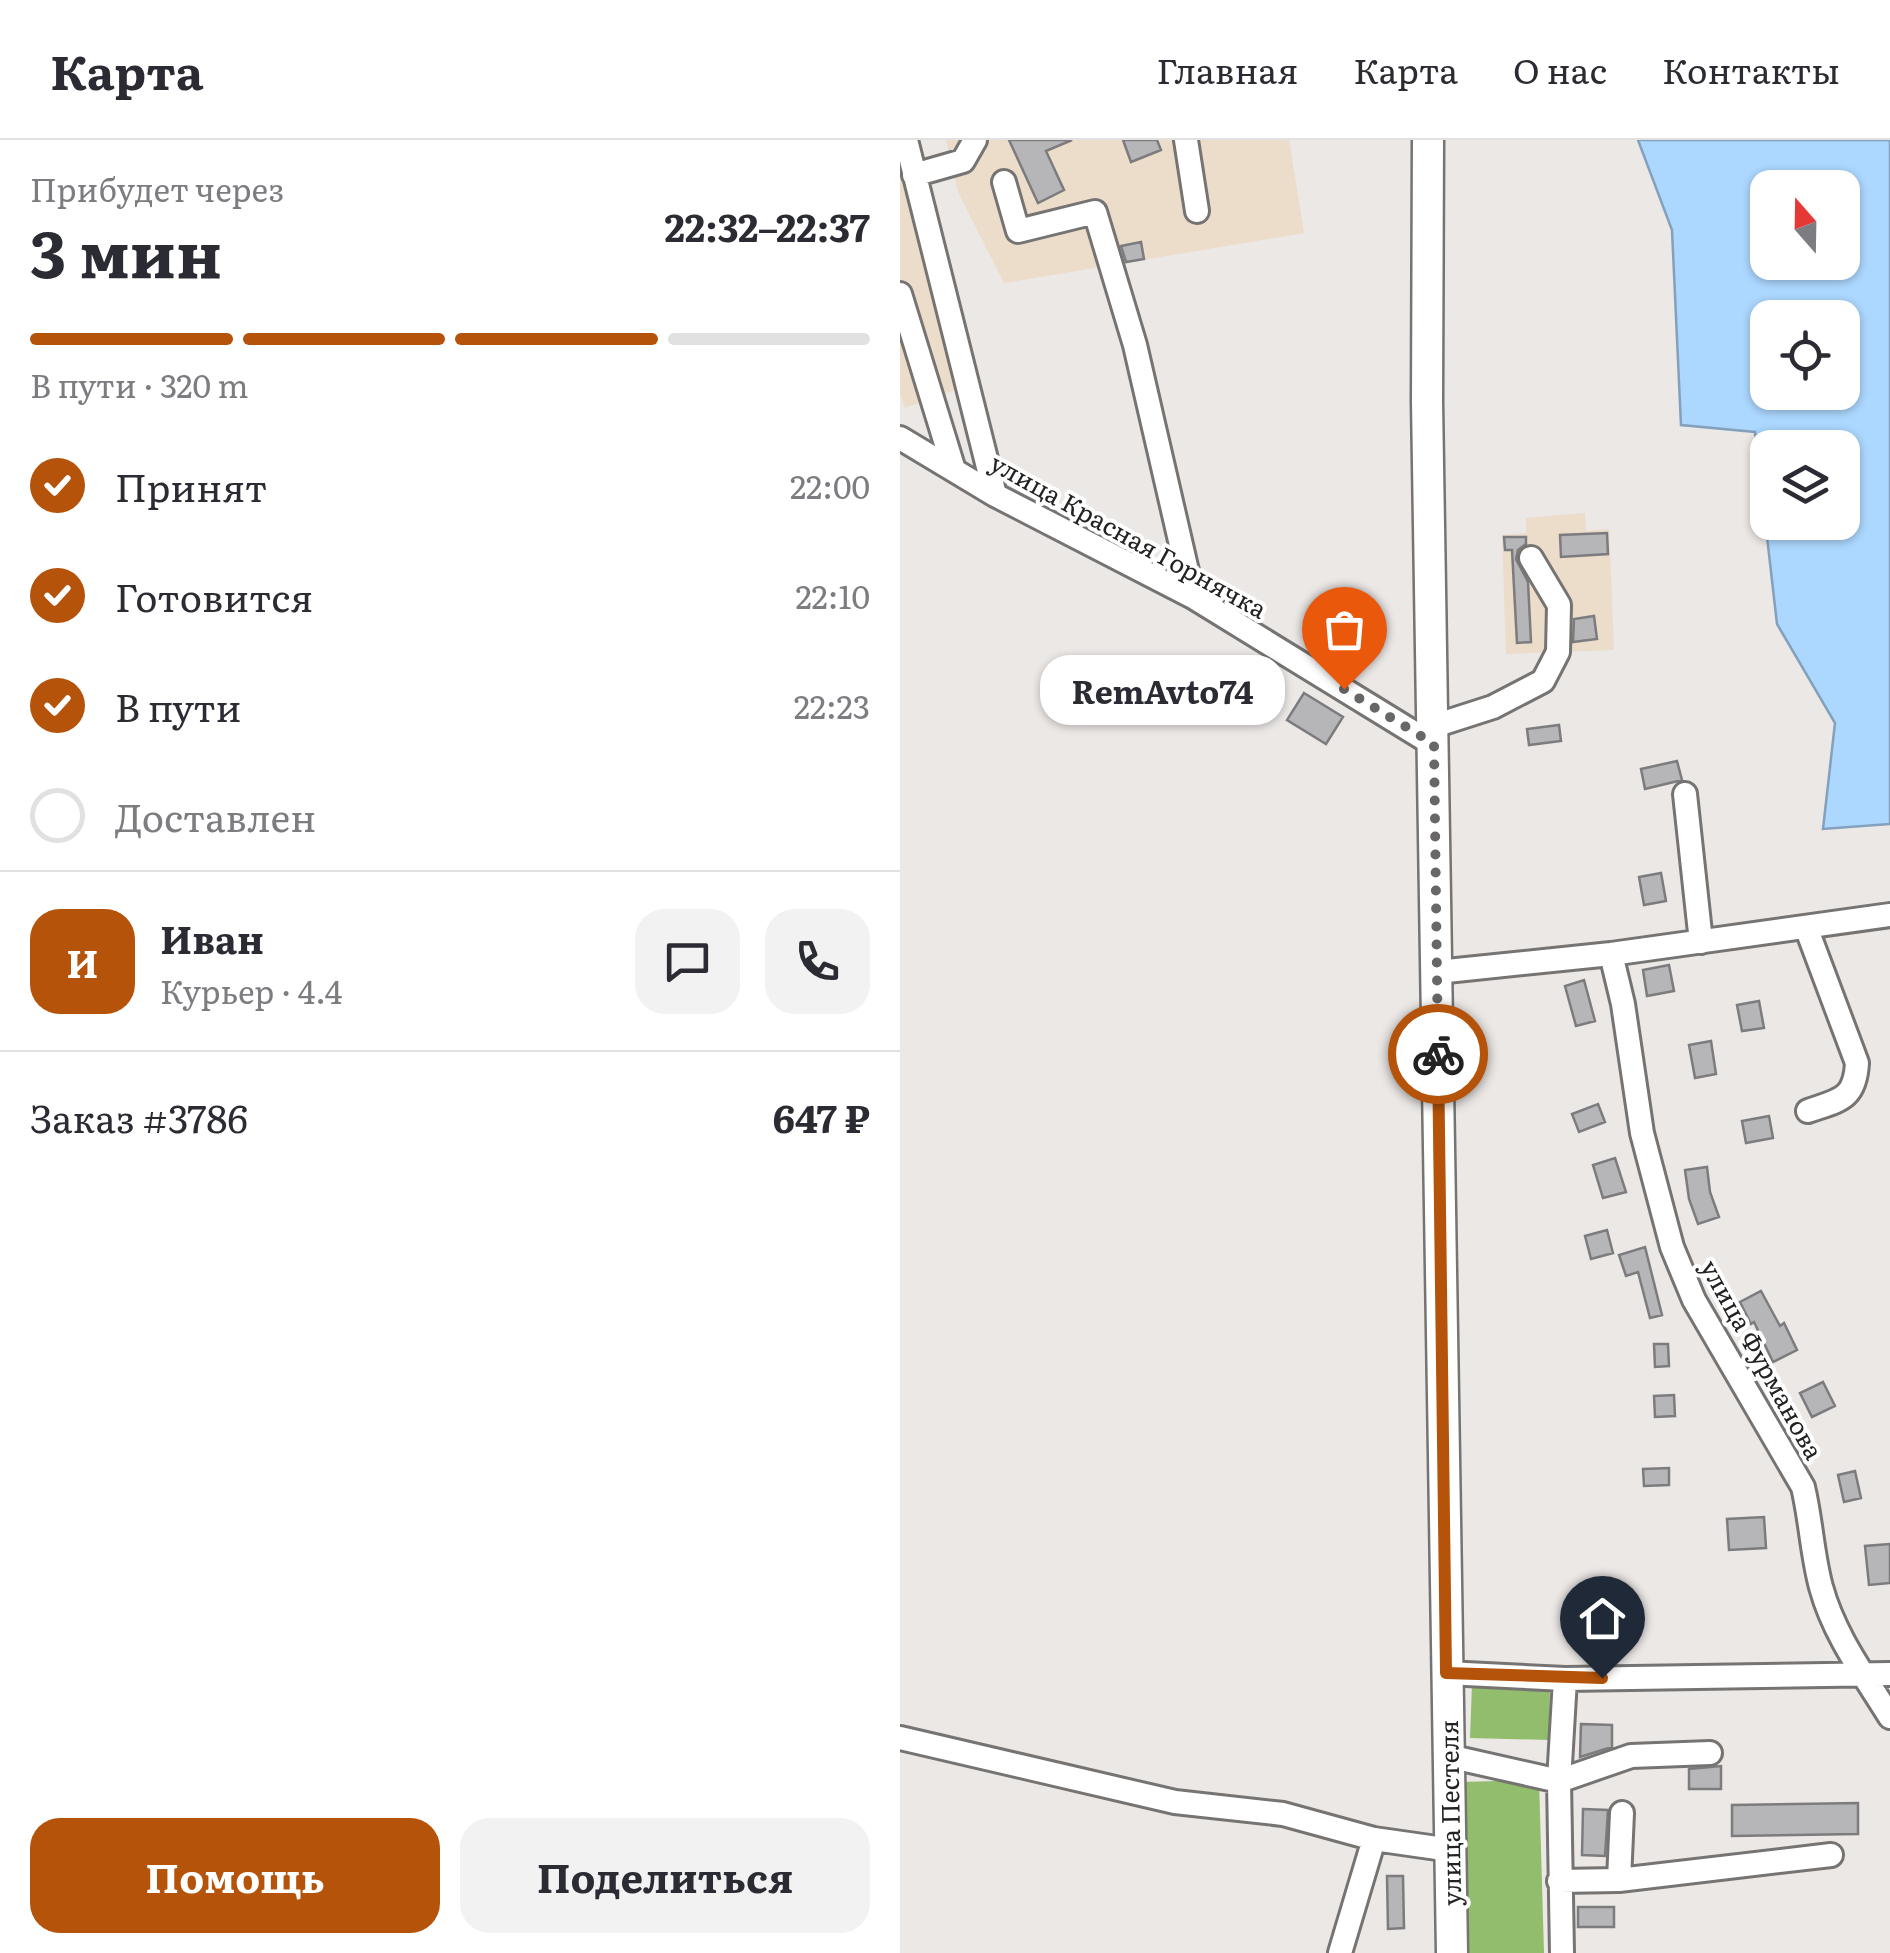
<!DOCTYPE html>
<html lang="ru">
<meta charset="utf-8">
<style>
body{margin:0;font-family:Literata,serif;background:#f2f2f3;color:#2b2b33;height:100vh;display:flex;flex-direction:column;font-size:38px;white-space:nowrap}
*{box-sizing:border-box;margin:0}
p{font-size:32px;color:#7c7c81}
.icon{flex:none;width:55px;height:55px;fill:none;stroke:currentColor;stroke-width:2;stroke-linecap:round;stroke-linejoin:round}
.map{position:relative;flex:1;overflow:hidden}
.sheet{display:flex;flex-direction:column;background:#fff;width:900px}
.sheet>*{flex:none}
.needle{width:65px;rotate:340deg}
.buttons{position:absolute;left:850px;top:30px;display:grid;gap:20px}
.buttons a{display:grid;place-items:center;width:110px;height:110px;border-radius:20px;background:#fff;box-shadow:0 2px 8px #0004;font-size:50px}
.pin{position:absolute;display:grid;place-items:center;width:85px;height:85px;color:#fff;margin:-102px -42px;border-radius:50% 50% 50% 0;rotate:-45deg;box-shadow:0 0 10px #0007}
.pin .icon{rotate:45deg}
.courier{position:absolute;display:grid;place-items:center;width:100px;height:100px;margin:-50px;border:8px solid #b45309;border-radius:50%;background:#fff;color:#222;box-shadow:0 2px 12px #0007}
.bubble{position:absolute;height:70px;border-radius:30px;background:#fff;box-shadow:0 2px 8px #0004;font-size:32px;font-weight:700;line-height:70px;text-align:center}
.overview em{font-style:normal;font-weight:700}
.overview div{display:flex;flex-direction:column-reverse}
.overview{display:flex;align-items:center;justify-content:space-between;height:170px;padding:0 30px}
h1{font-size:65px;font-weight:700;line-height:75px}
.bar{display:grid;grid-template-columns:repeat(4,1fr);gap:15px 10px;align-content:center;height:120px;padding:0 30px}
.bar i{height:12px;border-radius:8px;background:#e1e1e2}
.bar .current{background:#b45309}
.bar p{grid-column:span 4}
.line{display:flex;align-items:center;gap:25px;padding:0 30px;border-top:2px solid #e1e1e2}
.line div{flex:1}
.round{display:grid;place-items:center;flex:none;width:105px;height:105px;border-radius:30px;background:#f2f2f3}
ol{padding:0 30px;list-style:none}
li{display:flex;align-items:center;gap:30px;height:110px}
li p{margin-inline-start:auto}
li .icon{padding:10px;border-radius:50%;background:#b45309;color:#fff;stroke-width:4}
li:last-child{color:#7c7c81}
li i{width:55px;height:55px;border:5px solid #e1e1e2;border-radius:50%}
.cta{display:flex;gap:20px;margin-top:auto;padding:20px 30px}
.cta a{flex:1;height:115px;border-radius:30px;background:#b45309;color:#fff;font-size:40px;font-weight:700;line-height:115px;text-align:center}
.cta a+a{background:#f2f2f3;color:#2b2b33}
header{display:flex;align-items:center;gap:60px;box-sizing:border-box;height:140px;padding:0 50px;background:#fff;border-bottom:2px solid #e1e1e2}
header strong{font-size:48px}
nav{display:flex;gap:55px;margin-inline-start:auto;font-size:35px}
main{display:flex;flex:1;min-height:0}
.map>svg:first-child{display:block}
</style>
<header>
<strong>Карта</strong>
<nav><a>Главная</a><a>Карта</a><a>О нас</a><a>Контакты</a></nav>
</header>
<main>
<section class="sheet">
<div class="overview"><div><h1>3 мин</h1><p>Прибудет через</p></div><em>22:32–22:37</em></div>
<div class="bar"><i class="current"></i><i class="current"></i><i class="current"></i><i></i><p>В пути · 320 m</p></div>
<ol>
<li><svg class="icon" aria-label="check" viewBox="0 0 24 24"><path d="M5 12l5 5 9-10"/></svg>Принят<p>22:00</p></li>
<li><svg class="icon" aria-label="check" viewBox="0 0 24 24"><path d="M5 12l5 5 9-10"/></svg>Готовится<p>22:10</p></li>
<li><svg class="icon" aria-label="check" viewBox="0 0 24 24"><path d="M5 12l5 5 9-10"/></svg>В пути<p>22:23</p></li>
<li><i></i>Доставлен</li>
</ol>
<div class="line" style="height:180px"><b class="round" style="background:#b45309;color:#fff">И</b><div><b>Иван</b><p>Курьер · 4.4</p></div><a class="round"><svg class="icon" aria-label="chat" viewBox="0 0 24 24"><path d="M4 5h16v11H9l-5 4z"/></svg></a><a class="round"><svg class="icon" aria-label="phone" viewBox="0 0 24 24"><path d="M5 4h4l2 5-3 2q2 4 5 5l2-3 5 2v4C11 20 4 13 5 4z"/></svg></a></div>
<div class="line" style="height:130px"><div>Заказ #3786</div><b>647 ₽</b></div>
<div class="cta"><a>Помощь</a><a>Поделиться</a></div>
</section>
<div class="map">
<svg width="990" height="1813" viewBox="0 0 990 1813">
<rect width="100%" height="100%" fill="#ebe8e6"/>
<path fill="#ecdcca" d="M46 0H389L404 93 104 143 58 52Z
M0 15 58 249 5 268 0 254Z
M685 373 686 391 709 389 714 510 606 514 602 395 626 393V378Z"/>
<path fill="#91bd6c" d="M572 1544 650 1546 649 1600 570 1598Z
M639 1640 644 1813H565L560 1642Z"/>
<path fill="#acd7fe" stroke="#83a1bc" stroke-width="2.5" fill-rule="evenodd" d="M738 0H990V684L923 689 935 583 877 484 855 292 781 285 772 90ZM868 48H942V122H868ZM868 178H942V252H868ZM868 308H942V382H868Z"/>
<path fill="#b6b6b9" stroke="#7c7c7f" stroke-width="2.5" d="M109 0H172L146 11 164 50 138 63Z
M223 0H257L261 10 231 22Z
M241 102 244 119 226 122 221 106Z
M707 393 708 414 661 417 660 395Z
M604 397H626V404L618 410 616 419 628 442 631 502 617 503 612 410H605Z
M694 476 697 499 673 502 674 479Z
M404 553 443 577 426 604 387 580Z
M659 585 661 601 629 605 627 589Z
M777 621 782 640 745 649 741 629Z
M761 733 766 761 744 765 739 737Z
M769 825 774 851 747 856 743 830Z
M684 840 695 881 676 886 665 846Z
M859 861 864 888 842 891 837 865Z
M811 901 816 934 795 938 789 905Z
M698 964 705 982 679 992 672 974Z
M869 976 873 998 846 1003 842 981Z
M715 1018 726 1052 703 1058 693 1025Z
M807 1027 810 1052 819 1077 798 1084 789 1059 785 1030Z
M707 1090 713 1113 691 1119 685 1096Z
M745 1107 762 1175 750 1178 738 1132 726 1136 719 1115Z
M861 1151 880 1186 884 1183 897 1210 873 1222 854 1182 851 1184 840 1162Z
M754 1204H768L769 1226 755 1227Z
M923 1242 935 1266 912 1277 900 1253Z
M774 1255 775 1276 755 1277 754 1256Z
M769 1328V1345L744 1346 743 1329Z
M955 1331 961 1358 944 1362 938 1335Z
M864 1377 866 1408 829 1410 827 1379Z
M990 1404V1443L969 1445 965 1406Z
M681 1584 712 1585V1607L680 1617Z
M821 1626V1649H789V1629Z
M958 1663V1694L832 1696V1665Z
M683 1669 708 1670 705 1716 682 1715Z
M487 1736H503L504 1788 488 1789Z
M678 1767H714V1787H678Z"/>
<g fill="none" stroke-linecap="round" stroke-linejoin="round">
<defs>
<path id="minor" d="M6 0 95 355
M286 0 297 71
M14 35 63 21 75 0
M104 42 118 91 195 72 235 205 293 457
M0 154 54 330
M0 298 95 355 293 457 534 605
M534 586 593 567 643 541 658 512 659 465 631 418
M785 654 801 802
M906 787 957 923C955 960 939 960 908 971
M711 814 723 864 742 993 772 1107 794 1160 903 1347C911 1380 912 1414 921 1447 934 1495 964 1535 990 1577
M537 832 711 814 990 775
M546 1533 665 1539 990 1534
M0 1598 275 1662 383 1674 474 1699 551 1710
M548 1616 659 1641 731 1616 810 1613
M719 1740 722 1673
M659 1741 719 1740 931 1715
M440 1813 474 1699
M662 1813 659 1641 665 1539"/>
<path id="major" d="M528 0 527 262 552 1813"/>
</defs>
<use href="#minor" stroke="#767472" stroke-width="28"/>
<use href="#major" stroke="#767472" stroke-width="35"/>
<use href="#minor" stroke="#fff" stroke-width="22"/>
<use href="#major" stroke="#fff" stroke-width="30"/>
</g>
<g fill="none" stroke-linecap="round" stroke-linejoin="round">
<path stroke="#686766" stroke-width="10" stroke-dasharray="0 18" d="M444 549 534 604 538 914"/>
<path stroke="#b45309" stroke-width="12" d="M538 914 546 1533 702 1538"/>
</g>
<g text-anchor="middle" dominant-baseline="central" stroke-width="8" stroke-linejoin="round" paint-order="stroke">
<g font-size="25" fill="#222221" stroke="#fff">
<text transform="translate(229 395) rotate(29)">улица Красная Горнячка</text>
<text transform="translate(863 1219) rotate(61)">улица Фурманова</text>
<text transform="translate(549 1673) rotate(-91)">улица Пестеля</text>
</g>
</g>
</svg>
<div class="buttons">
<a><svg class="needle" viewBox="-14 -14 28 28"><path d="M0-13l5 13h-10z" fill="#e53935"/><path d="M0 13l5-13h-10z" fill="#7c7c81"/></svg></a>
<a><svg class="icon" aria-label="locate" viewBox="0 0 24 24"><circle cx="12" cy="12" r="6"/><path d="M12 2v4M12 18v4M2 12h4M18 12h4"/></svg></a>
<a><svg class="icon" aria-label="layers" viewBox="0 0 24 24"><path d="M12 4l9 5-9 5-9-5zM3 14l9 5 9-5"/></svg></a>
</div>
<div class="pin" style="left:444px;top:549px;background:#ea580c"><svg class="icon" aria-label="bag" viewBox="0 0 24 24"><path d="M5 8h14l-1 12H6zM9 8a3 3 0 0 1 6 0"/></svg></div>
<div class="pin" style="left:702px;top:1538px;background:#1f2937"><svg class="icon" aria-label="home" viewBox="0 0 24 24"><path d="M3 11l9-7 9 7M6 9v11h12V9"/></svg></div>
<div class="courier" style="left:538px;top:914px"><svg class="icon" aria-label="bike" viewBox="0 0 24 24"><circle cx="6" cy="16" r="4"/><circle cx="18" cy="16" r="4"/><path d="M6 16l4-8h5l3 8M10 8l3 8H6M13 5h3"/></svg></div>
<div class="bubble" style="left:140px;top:515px;width:245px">RemAvto74</div>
</div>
</main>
